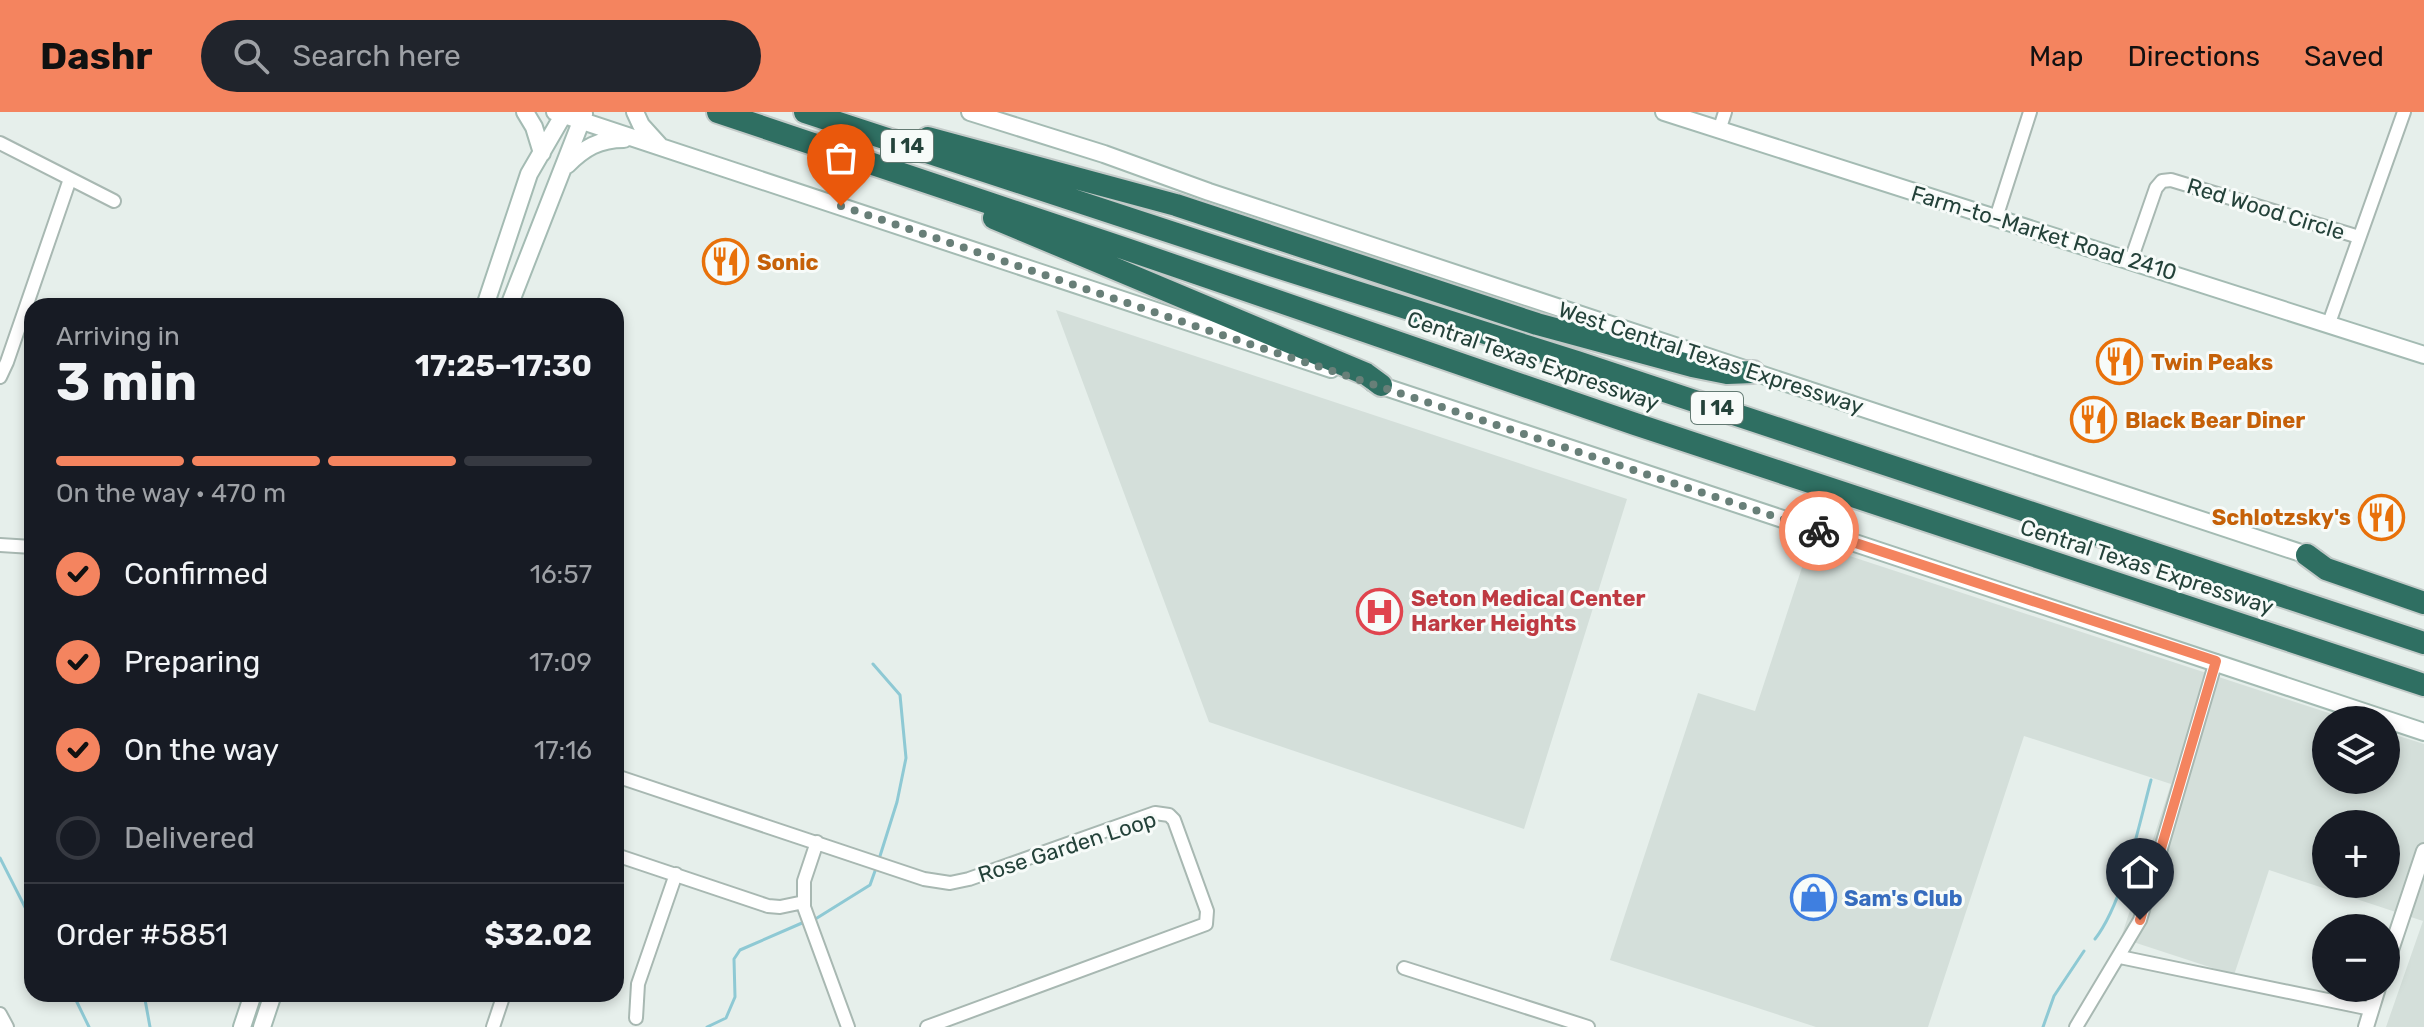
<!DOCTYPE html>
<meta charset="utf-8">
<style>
body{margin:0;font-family:Rubik,sans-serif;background:#20242c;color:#f1f3f6;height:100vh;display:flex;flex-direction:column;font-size:30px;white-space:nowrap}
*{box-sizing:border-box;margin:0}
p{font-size:26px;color:#9ea1a6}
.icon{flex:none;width:44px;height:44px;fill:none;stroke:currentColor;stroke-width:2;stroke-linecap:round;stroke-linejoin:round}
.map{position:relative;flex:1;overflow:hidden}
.side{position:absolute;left:24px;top:186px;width:600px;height:704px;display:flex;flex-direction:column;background:#171b24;border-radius:24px;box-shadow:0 4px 12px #0003}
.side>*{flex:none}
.fabs{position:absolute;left:2312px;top:594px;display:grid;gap:16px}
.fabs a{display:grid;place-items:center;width:88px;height:88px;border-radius:50%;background:#171b24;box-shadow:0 4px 12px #0003;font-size:40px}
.pin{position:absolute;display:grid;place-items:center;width:68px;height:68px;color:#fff;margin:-82px -34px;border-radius:50% 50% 50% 0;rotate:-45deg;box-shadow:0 0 8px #0007}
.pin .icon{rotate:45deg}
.courier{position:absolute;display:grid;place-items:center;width:80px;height:80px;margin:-40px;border:6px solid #f4845f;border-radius:50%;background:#fff;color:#222;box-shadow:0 2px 10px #0007}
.head em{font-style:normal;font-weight:700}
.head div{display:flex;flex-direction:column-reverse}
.head{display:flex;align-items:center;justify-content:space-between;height:136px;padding:0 32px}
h1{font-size:52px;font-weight:700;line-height:60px}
.bar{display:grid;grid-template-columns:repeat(4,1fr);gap:12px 8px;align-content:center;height:96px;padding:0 32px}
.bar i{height:10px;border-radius:6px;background:#363941}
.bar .active{background:#f4845f}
.bar p{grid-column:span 4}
.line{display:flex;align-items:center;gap:20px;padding:0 32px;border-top:2px solid #363941}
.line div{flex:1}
ol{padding:0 32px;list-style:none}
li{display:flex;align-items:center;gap:24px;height:88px}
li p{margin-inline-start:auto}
li .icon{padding:8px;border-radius:50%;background:#f4845f;color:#111;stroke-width:4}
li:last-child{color:#9ea1a6}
li i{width:44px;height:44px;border:4px solid #363941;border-radius:50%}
header{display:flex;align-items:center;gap:48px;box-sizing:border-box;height:112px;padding:0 40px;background:#f4845f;color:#111}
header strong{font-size:38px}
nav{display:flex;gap:44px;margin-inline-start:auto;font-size:28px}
.search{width:560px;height:72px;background:#20242c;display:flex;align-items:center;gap:20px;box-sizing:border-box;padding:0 28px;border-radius:44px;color:#9ea1a6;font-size:30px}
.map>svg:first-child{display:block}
</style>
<header>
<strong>Dashr</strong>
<div class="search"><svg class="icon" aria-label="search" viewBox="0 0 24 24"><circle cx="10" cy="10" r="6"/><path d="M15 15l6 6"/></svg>Search here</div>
<nav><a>Map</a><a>Directions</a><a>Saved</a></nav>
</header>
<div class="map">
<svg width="2424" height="915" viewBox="0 0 2424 915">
<rect width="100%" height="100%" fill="#e6efeb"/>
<path fill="#d4dfda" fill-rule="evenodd" d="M1056 198 1627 387 1524 717 1209 610Z
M1810 431 2350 608H2326V668H2386V620L2424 632V915H2386L2423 809 2269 758 2234 863 2121 826 2171 672 2024 624 1928 915H1816L1610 848 1698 581 1755 599ZM2326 712H2386V772H2326Z"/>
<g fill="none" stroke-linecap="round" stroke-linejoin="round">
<path stroke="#8ec9d4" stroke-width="3" d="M873 552 900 583 906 646 897 690 880 744
M0 746 32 809
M817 806 870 773 875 759
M2095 827C2123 791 2139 713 2151 668
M73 882 89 915
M144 882 150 915
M707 915 726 906 735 885 734 847 740 838 802 811
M2043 915 2054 884 2084 839"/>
<defs>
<path id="minor" d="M1719 19 1725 0
M0 31 114 89
M1996 106 2030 0
M2131 148 2156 76 2162 69 2171 68 2359 125
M2329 211 2404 0
M0 265 7 250 70 67
M0 433 32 435
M616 664 924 767 950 771 969 767 1155 701 1169 703 1174 708 1207 799 1206 812 927 915
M817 730 804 769V795L848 915
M616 743 768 794 780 795 804 790
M2120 845 2371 897
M1404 856 1588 915
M0 902 7 915
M636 906 638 872 676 762
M493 915 504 882
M2076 915 2140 808 2216 549"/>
<path id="tertiary" d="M2386 853 2424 739
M2366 915 2378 876"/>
<path id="secondary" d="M525 0 534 15 542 41
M555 0 1331 257
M635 0 641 13 660 34
M970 0 1104 42 1209 80 2316 446
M1664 0 2424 243
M567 53C584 36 599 27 624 27
M485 194 529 62 565 0
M509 194 584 2
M1373 271 2424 620
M242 915 253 882
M262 915 273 882"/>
<path id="motorway" d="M718 0 1129 138 1635 312 2424 573
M805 0 1274 154 1577 250 2424 531
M928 26 1176 93 1537 212 1692 254 1727 261 1753 260
M994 106 1366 262 1381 273
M2307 443 2326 457 2424 491"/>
</defs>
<use href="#minor" stroke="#a8b8b2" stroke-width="16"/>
<use href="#tertiary" stroke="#a8b8b2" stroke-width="18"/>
<use href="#secondary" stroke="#a4bbb3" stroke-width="20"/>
<use href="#motorway" stroke="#c2cac8" stroke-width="26"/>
<use href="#minor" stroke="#fff" stroke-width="12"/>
<use href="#tertiary" stroke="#fff" stroke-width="14"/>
<use href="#secondary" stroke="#fff" stroke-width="16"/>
<use href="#motorway" stroke="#2f6f62" stroke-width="22"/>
</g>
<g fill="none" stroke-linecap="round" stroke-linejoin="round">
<path stroke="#687f78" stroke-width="8" stroke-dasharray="0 14.4" d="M841 94 1189 212 1819 419"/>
<path stroke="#f4845f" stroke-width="10" d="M1819 419 2216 549 2140 808"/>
</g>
<defs>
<symbol id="restaurant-ring" viewBox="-11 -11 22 22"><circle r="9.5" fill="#f7fbf9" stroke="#e8710a" stroke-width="1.5"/><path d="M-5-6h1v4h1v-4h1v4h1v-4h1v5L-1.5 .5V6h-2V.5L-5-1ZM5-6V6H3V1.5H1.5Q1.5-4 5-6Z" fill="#e8710a"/></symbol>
<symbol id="hospital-ring" viewBox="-11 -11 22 22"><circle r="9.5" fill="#f7fbf9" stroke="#e0444e" stroke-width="1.5"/><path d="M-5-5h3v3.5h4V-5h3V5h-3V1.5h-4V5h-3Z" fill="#e0444e"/></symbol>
<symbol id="shop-ring" viewBox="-11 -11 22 22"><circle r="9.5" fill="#f7fbf9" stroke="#3f7fe0" stroke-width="1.5"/><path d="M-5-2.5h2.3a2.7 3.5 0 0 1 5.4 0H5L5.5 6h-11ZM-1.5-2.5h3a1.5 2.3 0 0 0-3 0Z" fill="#3f7fe0"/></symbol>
</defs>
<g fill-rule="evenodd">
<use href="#restaurant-ring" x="700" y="124" width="51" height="51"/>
<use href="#restaurant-ring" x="2094" y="224" width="51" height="51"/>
<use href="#restaurant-ring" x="2068" y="282" width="51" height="51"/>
<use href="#restaurant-ring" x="2356" y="380" width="51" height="51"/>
<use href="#hospital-ring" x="1354" y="474" width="51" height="51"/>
<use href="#shop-ring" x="1788" y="760" width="51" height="51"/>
</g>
<g text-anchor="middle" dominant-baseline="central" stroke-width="6" stroke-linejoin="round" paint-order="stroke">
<g fill="#f7fbf9" stroke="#637a73" stroke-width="2">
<rect x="881" y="18" width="52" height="32" rx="6"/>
<rect x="1691" y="280" width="52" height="32" rx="6"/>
</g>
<g font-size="20" font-weight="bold" fill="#24423a">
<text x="907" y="34">I 14</text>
<text x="1717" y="296">I 14</text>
</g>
<g font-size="22" fill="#24423a" stroke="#f7fbf9">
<text transform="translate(2266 97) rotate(17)">Red Wood Circle</text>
<text transform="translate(2044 121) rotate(17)">Farm-to-Market Road 2410</text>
<text transform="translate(1711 246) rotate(18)">West Central Texas Expressway</text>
<text transform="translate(1533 249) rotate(19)">Central Texas Expressway</text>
<text transform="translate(2147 455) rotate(18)">Central Texas Expressway</text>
<text transform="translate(1067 735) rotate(-18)">Rose Garden Loop</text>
</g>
<g font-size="22" font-weight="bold" fill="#c56008" stroke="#f7fbf9" text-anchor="start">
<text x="757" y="150">Sonic</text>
<text x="2151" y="250">Twin Peaks</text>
<text x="2125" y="308">Black Bear Diner</text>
<text x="2351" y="405" text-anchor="end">Schlotzsky's</text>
</g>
<g font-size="22" font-weight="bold" fill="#be3a42" stroke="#f7fbf9" text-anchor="start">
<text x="1411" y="486">Seton Medical Center<tspan x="1411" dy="25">Harker Heights</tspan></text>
</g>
<g font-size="22" font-weight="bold" fill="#366cbe" stroke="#f7fbf9" text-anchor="start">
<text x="1844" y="786">Sam's Club</text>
</g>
</g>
</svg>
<div class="fabs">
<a><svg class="icon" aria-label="layers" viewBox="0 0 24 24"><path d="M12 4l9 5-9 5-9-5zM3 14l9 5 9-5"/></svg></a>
<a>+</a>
<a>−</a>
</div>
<div class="pin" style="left:841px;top:94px;background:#ea580c"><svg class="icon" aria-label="bag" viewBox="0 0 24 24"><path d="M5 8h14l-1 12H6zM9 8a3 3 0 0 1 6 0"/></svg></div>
<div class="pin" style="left:2140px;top:808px;background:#1f2937"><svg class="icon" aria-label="home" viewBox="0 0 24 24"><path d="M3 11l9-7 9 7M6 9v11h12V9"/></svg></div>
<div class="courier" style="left:1819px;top:419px"><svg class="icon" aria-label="bike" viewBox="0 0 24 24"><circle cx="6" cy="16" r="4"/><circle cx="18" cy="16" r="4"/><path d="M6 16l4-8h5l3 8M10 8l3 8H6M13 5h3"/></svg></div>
<section class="side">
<div class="head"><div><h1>3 min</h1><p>Arriving in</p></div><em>17:25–17:30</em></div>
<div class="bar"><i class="active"></i><i class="active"></i><i class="active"></i><i></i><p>On the way · 470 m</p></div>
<ol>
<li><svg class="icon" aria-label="check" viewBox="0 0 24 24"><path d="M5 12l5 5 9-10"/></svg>Confirmed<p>16:57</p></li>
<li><svg class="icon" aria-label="check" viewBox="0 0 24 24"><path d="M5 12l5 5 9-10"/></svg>Preparing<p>17:09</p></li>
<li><svg class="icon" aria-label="check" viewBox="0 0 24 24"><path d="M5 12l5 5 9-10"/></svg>On the way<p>17:16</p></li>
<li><i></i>Delivered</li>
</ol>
<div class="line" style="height:104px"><div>Order #5851</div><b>$32.02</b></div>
</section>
</div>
